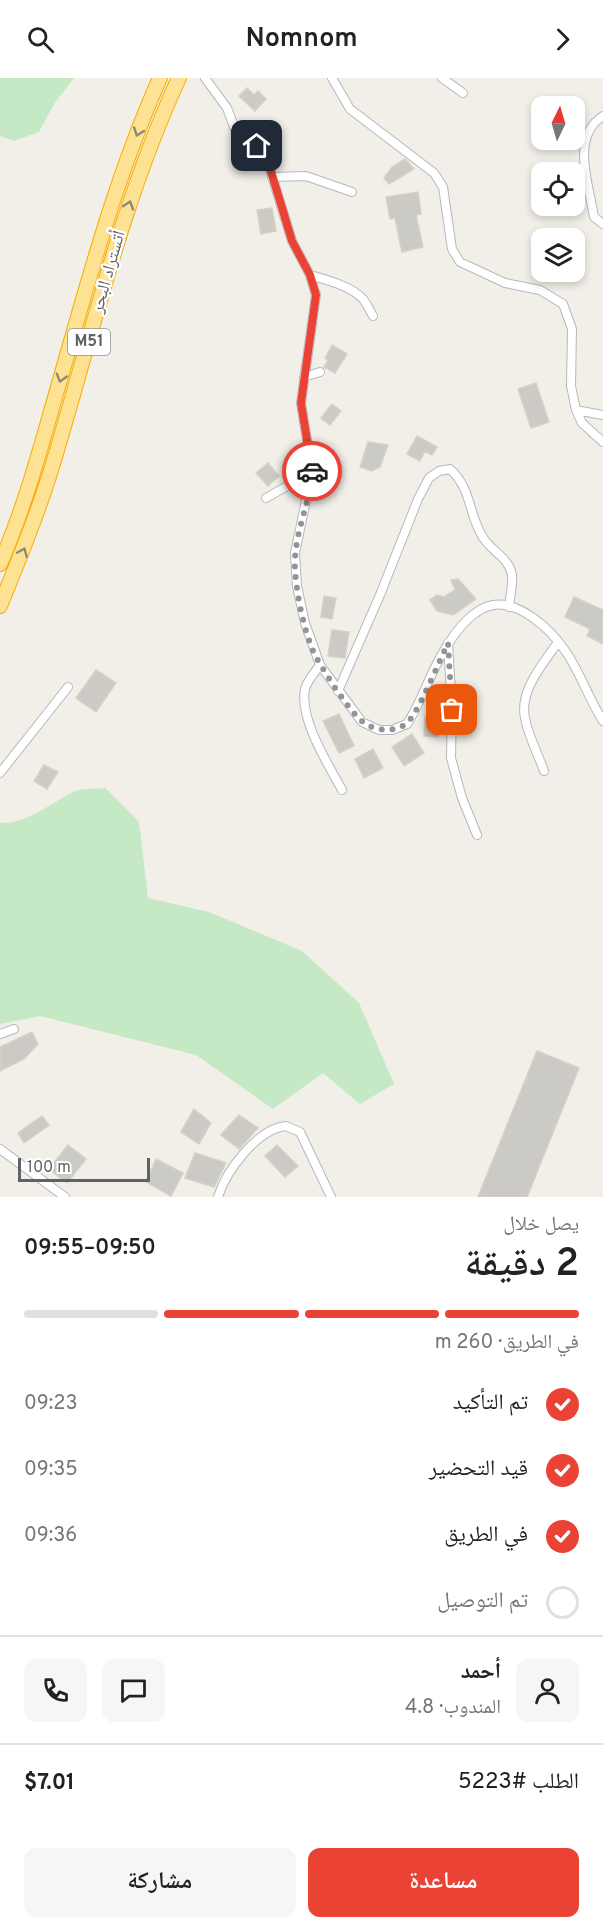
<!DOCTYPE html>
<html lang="ar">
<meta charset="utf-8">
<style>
body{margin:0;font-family:Overpass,"Noto Naskh Arabic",sans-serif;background:#f6f6f6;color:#222;direction:rtl;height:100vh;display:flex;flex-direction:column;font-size:22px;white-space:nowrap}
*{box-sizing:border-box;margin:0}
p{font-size:20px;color:#767676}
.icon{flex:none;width:33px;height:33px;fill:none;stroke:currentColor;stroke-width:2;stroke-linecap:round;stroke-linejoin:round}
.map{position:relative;height:1119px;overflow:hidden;direction:ltr}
.details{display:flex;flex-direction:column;background:#fff;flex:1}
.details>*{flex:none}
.needle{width:39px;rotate:5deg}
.fabs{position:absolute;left:531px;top:18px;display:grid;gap:12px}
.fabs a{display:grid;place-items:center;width:54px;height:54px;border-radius:12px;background:#fff;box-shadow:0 3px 9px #0003;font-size:30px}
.scale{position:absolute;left:18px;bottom:15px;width:132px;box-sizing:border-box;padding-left:6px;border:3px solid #5f6368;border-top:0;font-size:16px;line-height:21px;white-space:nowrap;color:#5f6368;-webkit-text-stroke:4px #fff;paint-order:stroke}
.pin{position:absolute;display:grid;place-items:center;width:51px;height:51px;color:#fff;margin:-26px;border-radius:12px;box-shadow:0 3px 9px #0006}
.courier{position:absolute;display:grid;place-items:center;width:60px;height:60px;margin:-30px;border:4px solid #ea4335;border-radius:50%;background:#fff;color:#222;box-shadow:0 2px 8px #0007}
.headline em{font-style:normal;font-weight:600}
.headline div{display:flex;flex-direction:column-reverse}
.headline{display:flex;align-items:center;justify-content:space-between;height:102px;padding:0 24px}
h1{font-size:39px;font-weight:600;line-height:45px}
.bar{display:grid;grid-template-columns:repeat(4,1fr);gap:9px 6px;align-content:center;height:72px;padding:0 24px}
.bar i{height:8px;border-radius:4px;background:#e0e0e0}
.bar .selected{background:#ea4335}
.bar p{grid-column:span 4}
.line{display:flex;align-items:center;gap:15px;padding:0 24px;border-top:2px solid #e0e0e0}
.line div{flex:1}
.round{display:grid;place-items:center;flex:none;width:63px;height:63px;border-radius:12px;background:#f6f6f6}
ol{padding:0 24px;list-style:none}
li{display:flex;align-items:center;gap:18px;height:66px}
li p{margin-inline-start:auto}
li .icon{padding:6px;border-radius:50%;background:#ea4335;color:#fff;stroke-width:4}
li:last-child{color:#767676}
li i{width:33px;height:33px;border:3px solid #e0e0e0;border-radius:50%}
.button{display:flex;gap:12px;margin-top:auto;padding:12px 24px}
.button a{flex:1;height:69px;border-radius:12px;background:#ea4335;color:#fff;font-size:24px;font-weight:600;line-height:69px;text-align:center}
.button a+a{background:#f6f6f6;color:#222}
header{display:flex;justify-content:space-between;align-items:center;height:78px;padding:0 24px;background:#fff;font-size:27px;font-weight:600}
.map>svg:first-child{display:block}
</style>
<header><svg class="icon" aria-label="forward" viewBox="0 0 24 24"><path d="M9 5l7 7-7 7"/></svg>Nomnom<svg class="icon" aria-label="search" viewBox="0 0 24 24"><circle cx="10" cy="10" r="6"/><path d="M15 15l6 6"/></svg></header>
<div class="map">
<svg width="603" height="1119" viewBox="0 0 603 1119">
<rect width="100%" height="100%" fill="#f1efe8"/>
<path fill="#c5e8c5" d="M0 0H74L54 26 39 54 14 63 0 58Z
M105 710 139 744 148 820 209 834 302 873 359 925 394 1006 360 1026 323 995 273 1031 196 977 40 938 0 946V745C26 746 50 726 73 714 81 710 95 711 105 710Z"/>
<path fill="#cccac5" stroke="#d6d1c6" stroke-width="1.5" d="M247 10 254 17 258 13 266 21 255 33 239 18Z
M244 45 260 49 257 61 243 55Z
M405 81 414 91 389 106 384 100 392 89Z
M418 114 421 136 416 137 423 169 402 174 395 140 390 141 386 119Z
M272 130 276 153 261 156 257 132Z
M332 267 347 276 335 295 324 289 328 282 325 280Z
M536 305 549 344 531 350 518 311Z
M332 326 341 333 330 347 321 340Z
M417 358 437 369 432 377 425 373 420 383 407 376Z
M368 364 388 367 380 389 372 393 360 389Z
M268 385 279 398 268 408 256 395Z
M458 501 476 521 453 537 437 533 430 522 437 517 444 519 455 512 451 502Z
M324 518 336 520 332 541 321 539Z
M574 519 603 532V566L587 558 590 551 565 539Z
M332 552 349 554 345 580 328 578Z
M96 592 116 605 96 634 76 620Z
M339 636 354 668 339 675 323 643Z
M425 639 440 640 438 659 424 658Z
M412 656 424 675 404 688 392 669Z
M373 671 383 690 364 700 355 681Z
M44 687 58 694 47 711 34 703Z
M32 954 38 966 24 981 0 993V969Z
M537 973 579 990 527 1119H478Z
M194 1031 211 1045 199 1066 181 1054Z
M239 1037 258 1050 239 1071 221 1057Z
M42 1038 49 1047 24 1065 18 1055Z
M68 1067 86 1081 67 1105 49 1091Z
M277 1067 298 1088 285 1099 265 1078Z
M195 1075 226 1085 214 1109 185 1100Z
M156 1081 183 1095 171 1118 146 1104Z"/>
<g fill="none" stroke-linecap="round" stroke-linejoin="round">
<defs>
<path id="street" d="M205 0 227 30 238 59 257 68 265 75 292 163 310 197 316 217 301 325 312 394 295 475 297 508 305 545 320 587 362 644 379 652H392L407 646C424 620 431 590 449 565 458 550 475 530 493 527 520 523 550 551 564 571 580 593 588 620 603 643
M332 0 350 31 434 95 443 109 452 171 460 184 505 205 540 212 563 226 572 251 571 308 576 332 582 345 603 364
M442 0 463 15
M603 38C570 59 589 106 594 139L603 146
M272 99 306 98 352 114
M310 197C327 202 351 208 363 221 367 226 370 233 373 238
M304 299 320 294
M576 332 603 337
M266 420 312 394
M448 565 452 632 451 680 462 720 477 757
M320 587C315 594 307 603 305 611 299 641 328 686 342 712
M338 613 380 517 418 421 429 400 439 393 450 391C473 412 468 438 484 461 493 474 509 480 512 497 513 507 510 519 509 529
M544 693C538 676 528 657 525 640 519 612 544 585 558 564
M0 695 68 609
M0 956 14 951
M0 1071 65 1119
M218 1119C226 1093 257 1051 286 1048L300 1054 331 1119"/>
<path id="highway" d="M0 486C22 436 37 383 52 330 84 219 113 105 160 0
M0 528C20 479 40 430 55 379 93 252 123 121 179 0"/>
</defs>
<use href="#street" stroke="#b5b8bc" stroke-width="10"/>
<use href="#highway" stroke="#f9ab00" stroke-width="16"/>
<use href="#street" stroke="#fff" stroke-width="8"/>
<use href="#highway" stroke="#fde293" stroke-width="14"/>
</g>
<defs><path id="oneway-chevron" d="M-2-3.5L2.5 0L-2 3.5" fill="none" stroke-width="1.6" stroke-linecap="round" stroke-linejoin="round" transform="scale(1.5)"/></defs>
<g stroke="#8e8975">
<use href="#oneway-chevron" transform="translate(138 54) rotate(110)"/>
<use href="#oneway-chevron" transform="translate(129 127) rotate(-72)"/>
<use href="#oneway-chevron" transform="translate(61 300) rotate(106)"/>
<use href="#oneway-chevron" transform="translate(23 474) rotate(-67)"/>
</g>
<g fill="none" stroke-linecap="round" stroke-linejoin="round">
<path stroke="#929495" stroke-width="6" stroke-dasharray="0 10.8" d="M312 393C310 427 293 457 295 492 297 518 303 548 313 573 320 588 350 635 363 644 375 653 393 655 406 646 417 638 440 581 448 565L452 632"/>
<path stroke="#ea4335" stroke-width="8" d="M257 68 266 77 292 163 310 197 316 217 301 325 312 393"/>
</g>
<g text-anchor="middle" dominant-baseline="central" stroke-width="4.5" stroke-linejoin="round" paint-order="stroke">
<rect fill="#fff" stroke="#8f9295" stroke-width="1.5" x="68" y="251" width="42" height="26" rx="4.5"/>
<g font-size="16" font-weight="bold" fill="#5f6368">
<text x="89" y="264">M51</text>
</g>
<g font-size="18" fill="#5f6368" stroke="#fff">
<text transform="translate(109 194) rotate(-74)">أتستراد البحر</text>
</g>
</g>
</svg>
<div class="fabs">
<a><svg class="needle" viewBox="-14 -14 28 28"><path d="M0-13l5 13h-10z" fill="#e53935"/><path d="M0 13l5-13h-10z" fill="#767676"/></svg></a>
<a><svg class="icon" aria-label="locate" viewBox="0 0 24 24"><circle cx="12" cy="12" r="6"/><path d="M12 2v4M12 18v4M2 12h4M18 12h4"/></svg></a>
<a><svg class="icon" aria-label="layers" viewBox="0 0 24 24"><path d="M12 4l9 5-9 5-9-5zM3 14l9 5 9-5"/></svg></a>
</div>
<div class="scale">100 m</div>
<div class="pin" style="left:452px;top:632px;background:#ea580c"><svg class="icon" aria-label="bag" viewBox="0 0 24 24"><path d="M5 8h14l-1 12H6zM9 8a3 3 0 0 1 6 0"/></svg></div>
<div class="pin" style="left:257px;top:68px;background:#1f2937"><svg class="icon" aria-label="home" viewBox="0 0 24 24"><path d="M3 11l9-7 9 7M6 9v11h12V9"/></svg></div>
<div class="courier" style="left:312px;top:393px"><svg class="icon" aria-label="car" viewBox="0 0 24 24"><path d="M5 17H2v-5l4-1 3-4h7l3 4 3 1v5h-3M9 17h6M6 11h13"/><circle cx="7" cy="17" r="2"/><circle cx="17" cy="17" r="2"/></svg></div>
</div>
<section class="details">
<div class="headline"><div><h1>2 دقيقة</h1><p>يصل خلال</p></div><em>09:50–09:55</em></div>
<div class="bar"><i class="selected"></i><i class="selected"></i><i class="selected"></i><i></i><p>في الطريق · 260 m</p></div>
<ol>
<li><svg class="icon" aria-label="check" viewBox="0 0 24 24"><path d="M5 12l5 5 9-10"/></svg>تم التأكيد<p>09:23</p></li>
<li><svg class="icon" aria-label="check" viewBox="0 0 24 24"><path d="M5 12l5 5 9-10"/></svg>قيد التحضير<p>09:35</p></li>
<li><svg class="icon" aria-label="check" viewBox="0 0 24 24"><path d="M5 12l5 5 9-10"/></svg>في الطريق<p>09:36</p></li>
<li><i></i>تم التوصيل</li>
</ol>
<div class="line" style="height:108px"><a class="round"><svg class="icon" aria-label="person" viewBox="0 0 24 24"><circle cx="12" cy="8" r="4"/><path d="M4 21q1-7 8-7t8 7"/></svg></a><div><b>أحمد</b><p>المندوب · 4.8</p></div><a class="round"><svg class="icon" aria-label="chat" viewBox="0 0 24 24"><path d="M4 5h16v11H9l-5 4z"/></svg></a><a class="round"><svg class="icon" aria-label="phone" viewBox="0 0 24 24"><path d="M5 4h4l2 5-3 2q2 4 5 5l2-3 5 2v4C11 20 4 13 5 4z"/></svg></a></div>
<div class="line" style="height:78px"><div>الطلب #5223</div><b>$7.01</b></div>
<div class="button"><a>مساعدة</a><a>مشاركة</a></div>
</section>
